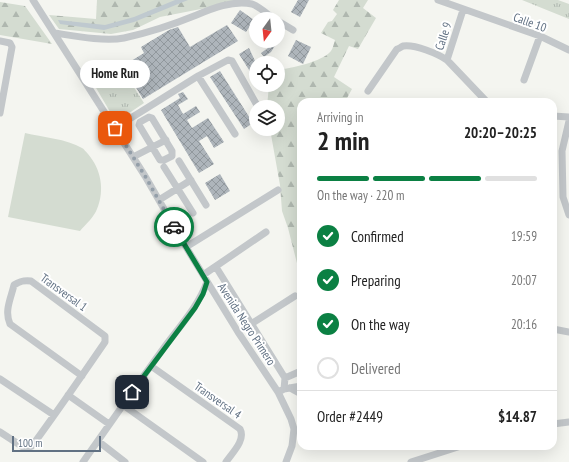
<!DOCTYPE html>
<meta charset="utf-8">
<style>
body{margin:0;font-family:"PT Sans Narrow",sans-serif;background:#f6f6f6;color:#222;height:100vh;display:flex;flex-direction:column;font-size:15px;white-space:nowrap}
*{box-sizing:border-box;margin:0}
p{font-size:13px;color:#767676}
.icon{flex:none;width:22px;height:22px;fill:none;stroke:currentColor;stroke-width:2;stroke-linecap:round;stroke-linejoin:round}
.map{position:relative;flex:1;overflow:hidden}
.side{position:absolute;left:297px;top:98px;width:260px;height:352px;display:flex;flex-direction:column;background:#fff;border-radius:12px;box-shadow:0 4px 16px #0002}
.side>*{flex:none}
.needle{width:26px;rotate:195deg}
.tools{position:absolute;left:249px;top:12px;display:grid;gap:8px}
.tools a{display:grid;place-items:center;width:36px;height:36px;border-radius:50%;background:#fff;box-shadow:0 4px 16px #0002;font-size:20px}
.scale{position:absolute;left:12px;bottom:10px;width:89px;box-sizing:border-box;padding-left:4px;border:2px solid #617183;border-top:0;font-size:11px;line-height:14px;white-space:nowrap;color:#617183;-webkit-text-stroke:3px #fff;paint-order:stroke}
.pin{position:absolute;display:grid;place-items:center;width:34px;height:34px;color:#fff;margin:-17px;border-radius:8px;box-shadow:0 2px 6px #0006}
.courier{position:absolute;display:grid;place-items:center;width:40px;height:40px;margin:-20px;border:3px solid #0b8043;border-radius:50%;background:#fff;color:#222;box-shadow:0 1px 5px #0007}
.bubble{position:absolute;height:28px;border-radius:14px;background:#fff;box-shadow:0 4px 16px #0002;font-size:13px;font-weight:600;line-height:28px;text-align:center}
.head em{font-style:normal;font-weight:600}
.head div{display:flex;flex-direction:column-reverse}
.head{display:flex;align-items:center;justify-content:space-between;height:68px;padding:0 20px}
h1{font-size:26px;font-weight:600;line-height:30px}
.bar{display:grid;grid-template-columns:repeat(4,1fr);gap:6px 4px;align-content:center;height:48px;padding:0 20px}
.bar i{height:5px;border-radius:3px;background:#e0e0e0}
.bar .selected{background:#0b8043}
.bar p{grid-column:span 4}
.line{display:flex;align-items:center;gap:10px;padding:0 20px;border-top:1px solid #e0e0e0}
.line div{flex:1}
ol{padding:0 20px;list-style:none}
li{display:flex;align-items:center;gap:12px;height:44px}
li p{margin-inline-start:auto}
li .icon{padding:4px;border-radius:50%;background:#0b8043;color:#fff;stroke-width:4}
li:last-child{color:#767676}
li i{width:22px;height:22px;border:2px solid #e0e0e0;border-radius:50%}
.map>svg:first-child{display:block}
</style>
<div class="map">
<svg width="569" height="462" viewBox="0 0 569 462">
<defs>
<pattern id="forest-firs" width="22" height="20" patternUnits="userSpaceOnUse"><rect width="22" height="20" fill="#d4dcd1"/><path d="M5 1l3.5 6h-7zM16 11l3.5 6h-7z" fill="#afb7af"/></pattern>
<pattern id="park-tufts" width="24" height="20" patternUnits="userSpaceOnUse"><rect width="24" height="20" fill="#d4dcd1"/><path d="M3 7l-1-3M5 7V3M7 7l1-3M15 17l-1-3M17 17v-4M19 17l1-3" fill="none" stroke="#afb7af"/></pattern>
<pattern id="building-cross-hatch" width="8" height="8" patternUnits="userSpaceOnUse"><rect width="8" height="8" fill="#aeb5bb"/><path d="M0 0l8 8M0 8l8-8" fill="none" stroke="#91989d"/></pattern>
</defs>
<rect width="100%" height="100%" fill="#f4f5f0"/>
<path fill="#d4dcd1" d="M25 133C42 137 67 139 82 148 84 149 86 152 88 154 101 169 105 190 97 209 94 217 86 224 80 231L8 217Z"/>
<path fill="url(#forest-firs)" d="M97 0H247L160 17 133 30 111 34 59 29 49 15 96 19Z
M339 0H368L363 8 376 18 358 49 349 46 334 77 352 89 346 100 348 102H301V279L288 228 282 211 280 185 270 129H278V107H267L269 85H278V70C291 68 322 62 331 51 333 48 334 43 335 40L321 33 328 22 332 21 337 14 333 10Z
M0 2 25 6 52 44 0 35Z"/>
<path fill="url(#park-tufts)" d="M522 0H558L569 4V19Z
M119 64 144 103 116 122 92 81Z"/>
<path fill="#bfc9cf" d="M175 0H188L134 22 104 30 60 24 58 20 105 25 134 17Z"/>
<path fill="url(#building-cross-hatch)" d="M298 0H309L300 17 291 12Z
M240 10 254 20 246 32 231 23Z
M227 25 238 41 143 99 123 66 144 53 141 47 169 30 178 27 190 47Z
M296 40 311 47 303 64 288 56Z
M257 41H278L271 52 264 57 261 53 268 48Z
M249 48 256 63V81L239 54Z
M220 71 253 123 244 129 210 77Z
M183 92 188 99 178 105 183 114 196 106 200 112 187 120 192 128 208 118 224 142 214 148 207 136 199 141 214 164 199 173 161 110 180 98 178 94Z
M220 174 230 191 215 200 205 183Z"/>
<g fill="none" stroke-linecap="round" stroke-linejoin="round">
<path stroke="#c3c7ca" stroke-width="7" d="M33 0 145 176 186 247 238 332 278 392 291 419 294 429 292 446 286 462
M438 0 540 36 569 50
M463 10 447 60 487 102
M278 21 293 30
M55 33C74 36 105 42 124 38 147 33 172 25 194 16 211 9 232 0 252 4 260 7 267 14 274 19
M0 41 10 43 12 47 0 113
M198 76 235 134
M524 80 540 36
M368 91 397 49C398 49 403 46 403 46 415 44 438 54 447 60
M553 116 569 117
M149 117 152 118 172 151V156L164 160H160L139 125 140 122Z
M569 121 562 151 563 197 569 215
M115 128 198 76 228 60 232 61 258 107
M133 157 166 140
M179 161 206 205
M164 167 193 213
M159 200 191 180
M186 247 278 190
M216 267 285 378
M203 275 266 232
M251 324 295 296
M553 329 569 332
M151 366 240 429C246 440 232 453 226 462
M0 379 54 415
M290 388 301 394
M284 389 285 378 301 371
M280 391 284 389 301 386
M68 395 109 424
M123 405 203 462
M553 424 569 422
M0 432 23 447 27 448 32 446C57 412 81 377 105 342V336L31 281C24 280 20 281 14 285 11 298 4 311 10 324L82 376
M98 441 125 462
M83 462C110 424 136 386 163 349 179 327 198 307 207 282
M411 462 461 446"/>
</g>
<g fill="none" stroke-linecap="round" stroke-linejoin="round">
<path stroke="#949fa9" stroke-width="4" stroke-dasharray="0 7.2" d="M115 128 145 176 174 227"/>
<path stroke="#0b8043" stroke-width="5" d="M132 392 195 308 203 294 207 282 174 227"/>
</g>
<g text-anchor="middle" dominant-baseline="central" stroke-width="4" stroke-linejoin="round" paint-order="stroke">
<g font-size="12" fill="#617183" stroke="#fff">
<text transform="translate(530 22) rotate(20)">Calle 10</text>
<text transform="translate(443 36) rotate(-72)">Calle 9</text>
<text transform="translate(64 292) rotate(36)">Transversal 1</text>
<text transform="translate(247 324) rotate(57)">Avenida Negro Primero</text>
<text transform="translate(218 400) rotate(35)">Transversal 4</text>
</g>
</g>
</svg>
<div class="tools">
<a><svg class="needle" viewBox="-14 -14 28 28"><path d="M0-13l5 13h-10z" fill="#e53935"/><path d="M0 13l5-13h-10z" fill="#767676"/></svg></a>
<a><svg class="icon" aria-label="locate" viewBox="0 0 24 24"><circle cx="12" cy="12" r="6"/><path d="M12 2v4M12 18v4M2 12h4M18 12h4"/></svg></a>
<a><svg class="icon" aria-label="layers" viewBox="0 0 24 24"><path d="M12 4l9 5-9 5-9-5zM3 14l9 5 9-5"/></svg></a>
</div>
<div class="scale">100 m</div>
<div class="pin" style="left:115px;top:128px;background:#ea580c"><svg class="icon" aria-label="bag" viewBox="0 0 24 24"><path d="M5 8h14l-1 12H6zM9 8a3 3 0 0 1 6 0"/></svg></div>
<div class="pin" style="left:132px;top:392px;background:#1f2937"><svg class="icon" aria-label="home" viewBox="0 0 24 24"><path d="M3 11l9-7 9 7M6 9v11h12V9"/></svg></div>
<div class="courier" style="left:174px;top:227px"><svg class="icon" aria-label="car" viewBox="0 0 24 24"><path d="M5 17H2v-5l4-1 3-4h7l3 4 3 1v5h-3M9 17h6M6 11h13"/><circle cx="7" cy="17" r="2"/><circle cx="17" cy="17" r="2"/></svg></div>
<div class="bubble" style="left:80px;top:60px;width:70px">Home Run</div>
<section class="side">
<div class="head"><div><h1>2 min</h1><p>Arriving in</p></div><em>20:20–20:25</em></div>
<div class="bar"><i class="selected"></i><i class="selected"></i><i class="selected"></i><i></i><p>On the way · 220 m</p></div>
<ol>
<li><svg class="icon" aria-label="check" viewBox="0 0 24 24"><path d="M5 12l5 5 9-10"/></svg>Confirmed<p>19:59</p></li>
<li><svg class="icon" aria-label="check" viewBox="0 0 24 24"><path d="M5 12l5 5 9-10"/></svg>Preparing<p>20:07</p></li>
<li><svg class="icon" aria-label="check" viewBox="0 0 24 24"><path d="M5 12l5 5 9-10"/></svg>On the way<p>20:16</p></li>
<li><i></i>Delivered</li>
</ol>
<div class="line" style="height:52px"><div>Order #2449</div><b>$14.87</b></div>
</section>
</div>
